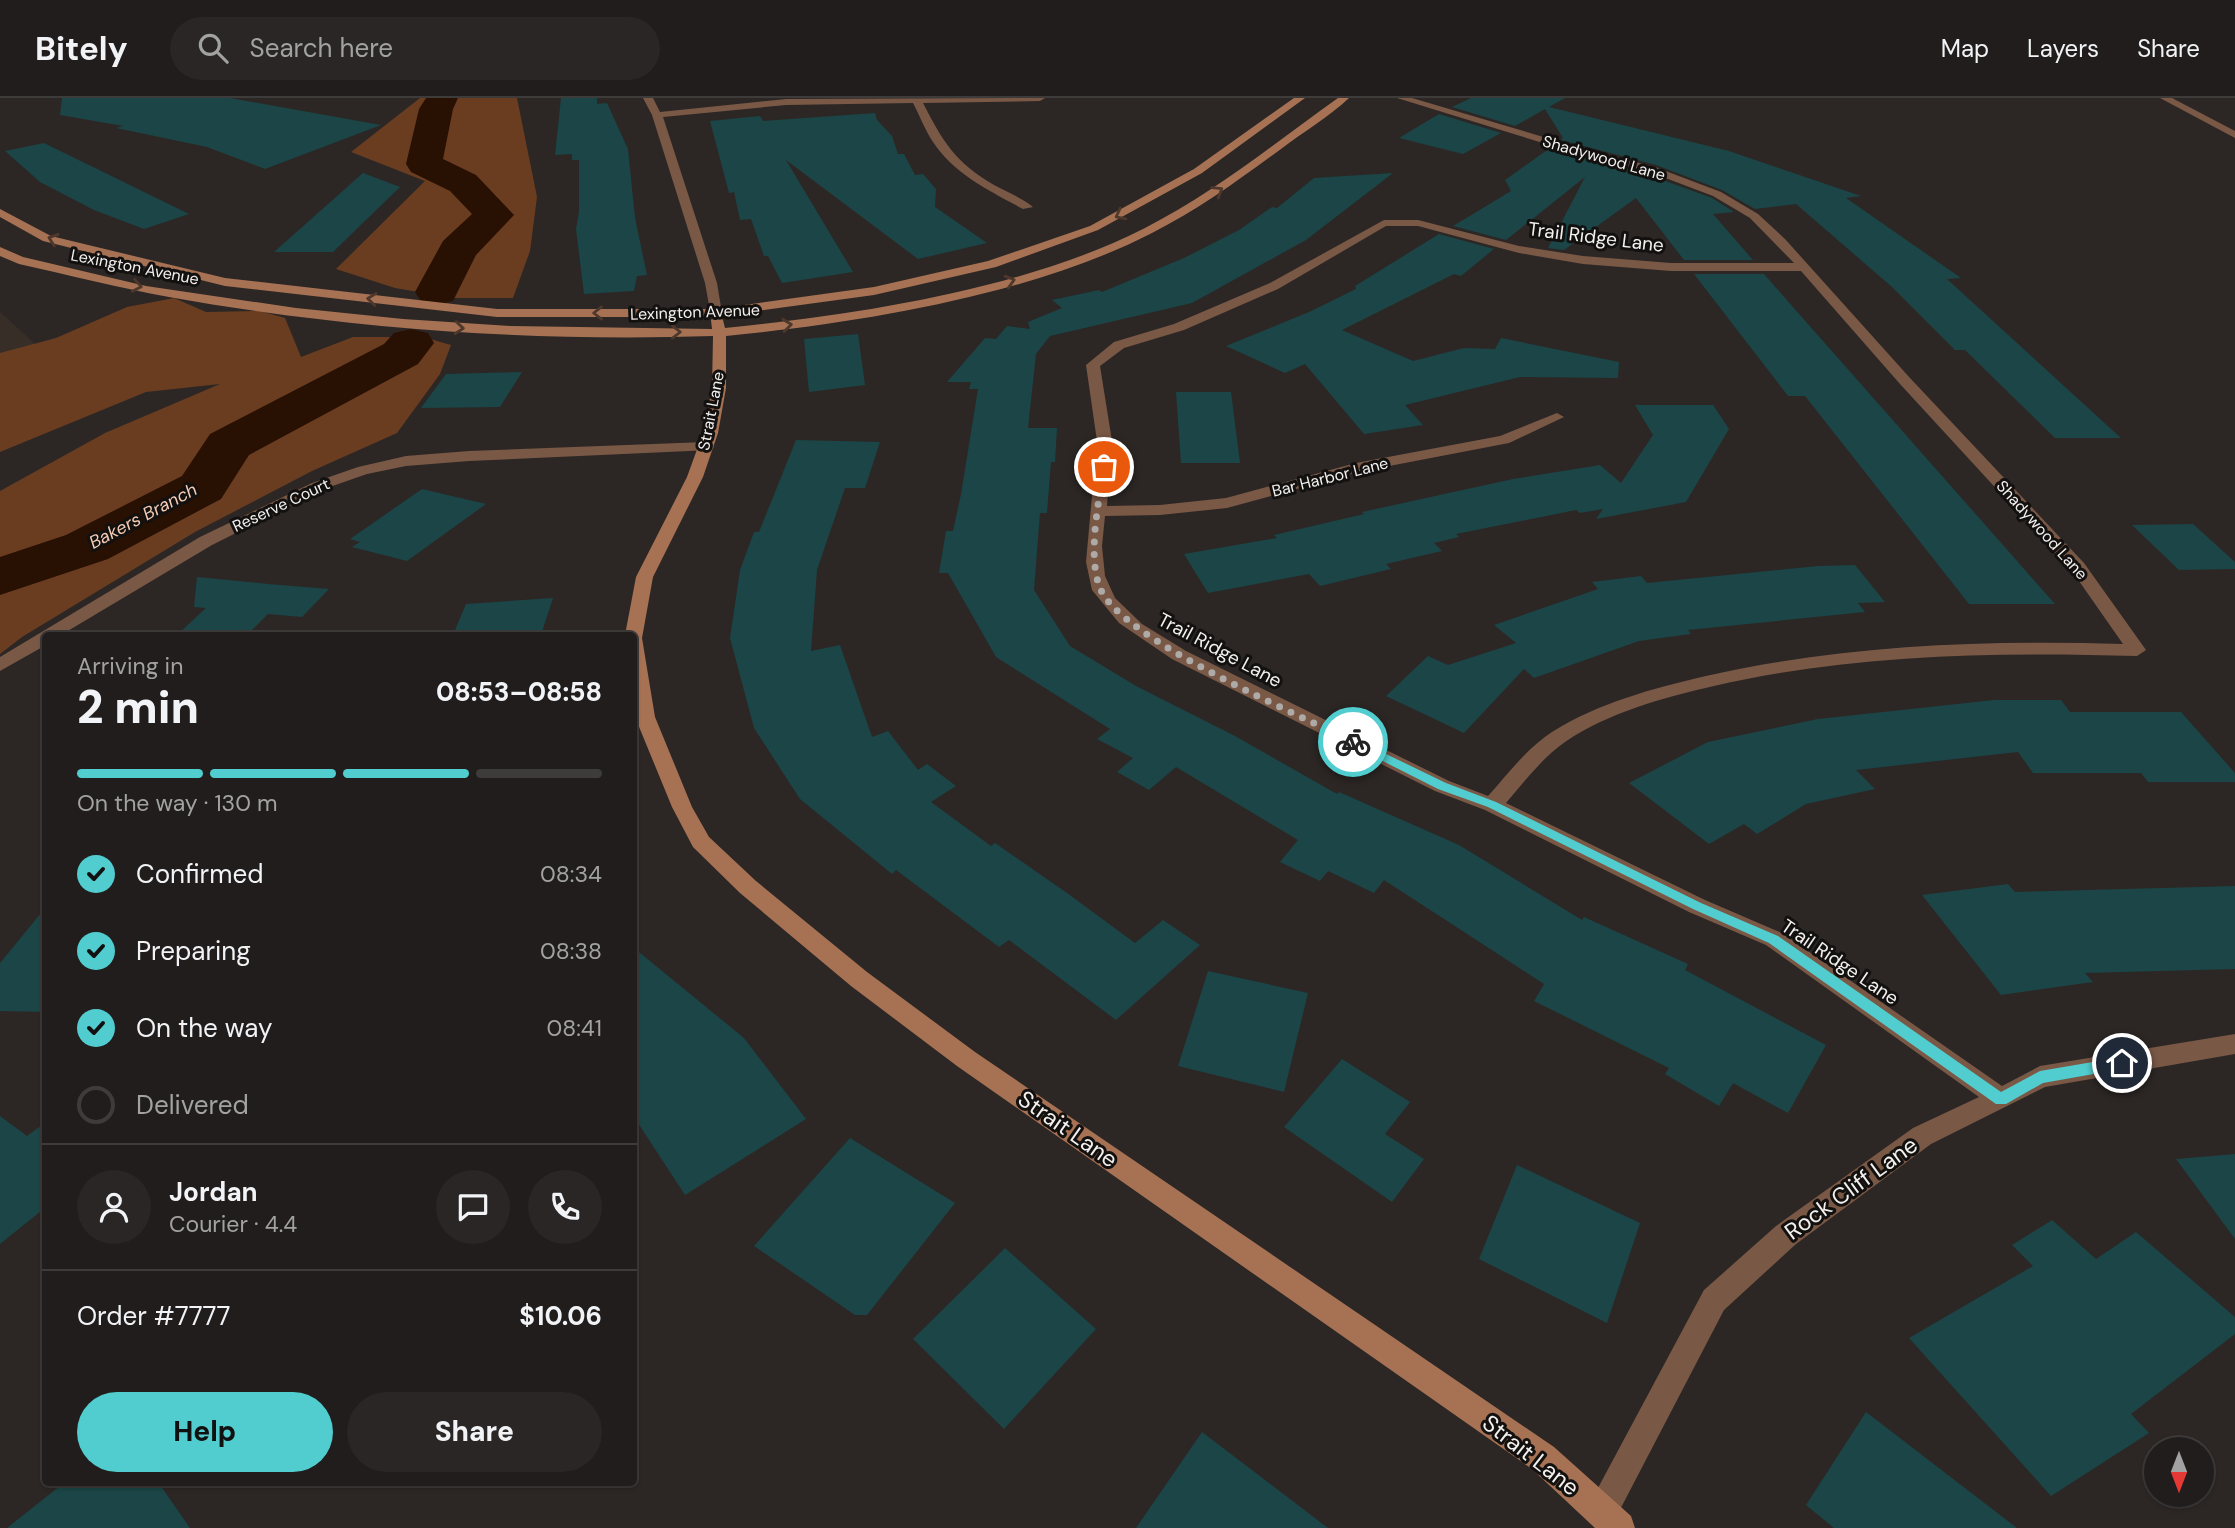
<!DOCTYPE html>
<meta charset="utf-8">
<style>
body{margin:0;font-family:"DM Sans",sans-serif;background:#292625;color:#f1f3f6;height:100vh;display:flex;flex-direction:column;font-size:26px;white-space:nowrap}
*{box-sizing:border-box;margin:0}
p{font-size:23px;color:#a2a2a3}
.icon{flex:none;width:38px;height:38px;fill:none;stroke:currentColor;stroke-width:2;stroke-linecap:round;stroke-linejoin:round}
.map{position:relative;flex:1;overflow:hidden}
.drawer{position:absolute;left:42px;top:534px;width:595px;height:854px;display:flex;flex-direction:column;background:#211d1c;border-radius:7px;box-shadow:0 2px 5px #0004,0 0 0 2px #3e3b3b}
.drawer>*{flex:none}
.needle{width:46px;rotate:180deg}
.fabs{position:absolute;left:2144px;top:1339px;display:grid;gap:14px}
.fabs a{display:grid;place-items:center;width:70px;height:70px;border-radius:50%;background:#211d1c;box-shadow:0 2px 5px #0004,0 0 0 2px #3e3b3b;font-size:35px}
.pin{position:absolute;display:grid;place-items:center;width:60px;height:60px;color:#fff;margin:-30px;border:4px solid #fff;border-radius:50%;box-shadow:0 2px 7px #0007}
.courier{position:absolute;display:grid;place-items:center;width:70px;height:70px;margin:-35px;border:5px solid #52cdcf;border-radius:50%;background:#fff;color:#222;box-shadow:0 2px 9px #0007}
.headline em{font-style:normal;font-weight:800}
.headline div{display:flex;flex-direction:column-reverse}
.headline{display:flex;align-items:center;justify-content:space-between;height:119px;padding:0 35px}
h1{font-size:46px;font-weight:800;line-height:52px}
.bar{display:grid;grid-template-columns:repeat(4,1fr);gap:10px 7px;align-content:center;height:84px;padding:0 35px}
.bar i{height:9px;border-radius:5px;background:#3e3b3b}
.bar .selected{background:#52cdcf}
.bar p{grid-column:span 4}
.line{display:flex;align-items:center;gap:18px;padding:0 35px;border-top:2px solid #3e3b3b}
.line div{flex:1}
.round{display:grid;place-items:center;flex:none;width:74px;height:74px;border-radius:37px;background:#292625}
ol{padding:0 35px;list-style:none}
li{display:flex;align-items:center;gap:21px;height:77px}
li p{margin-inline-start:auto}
li .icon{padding:7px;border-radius:50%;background:#52cdcf;color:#111;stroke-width:4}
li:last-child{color:#a2a2a3}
li i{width:38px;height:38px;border:4px solid #3e3b3b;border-radius:50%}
.primary-button{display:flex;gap:14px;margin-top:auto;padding:14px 35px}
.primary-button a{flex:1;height:80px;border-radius:42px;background:#52cdcf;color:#111;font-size:28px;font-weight:800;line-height:80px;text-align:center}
.primary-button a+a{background:#292625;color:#f1f3f6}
header{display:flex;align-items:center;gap:42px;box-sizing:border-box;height:98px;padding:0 35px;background:#211d1c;border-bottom:2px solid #3e3b3b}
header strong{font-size:33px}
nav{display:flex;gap:38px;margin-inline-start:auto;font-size:24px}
.search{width:490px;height:63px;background:#292625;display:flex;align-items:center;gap:18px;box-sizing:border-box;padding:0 24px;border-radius:38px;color:#a2a2a3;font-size:26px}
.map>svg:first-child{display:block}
</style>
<header>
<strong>Bitely</strong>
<div class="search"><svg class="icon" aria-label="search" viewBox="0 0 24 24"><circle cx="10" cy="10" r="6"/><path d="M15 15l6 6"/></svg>Search here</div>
<nav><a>Map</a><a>Layers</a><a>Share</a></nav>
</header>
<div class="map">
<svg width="2235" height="1430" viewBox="0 0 2235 1430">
<rect width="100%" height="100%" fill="#2c2725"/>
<path fill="#382e28" d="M0 214 61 270 0 343Z"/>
<path fill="#6a3d21" d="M420 0H517L537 99 530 153 513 200H454L395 190 336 171 425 83 351 54Z
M174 200 206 214 260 213 285 220 301 259 353 239H423L451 247 440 276 397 335 312 373 195 434 22 539 0 556V393L105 335 220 286 146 294 0 354V255L56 240 127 209Z"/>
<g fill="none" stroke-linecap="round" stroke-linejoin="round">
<path fill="#281003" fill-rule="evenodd" d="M426 0H458L453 11 443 61 476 77 514 117 476 157 453 203 437 207 421 203 415 194 443 143 472 116 450 93 411 74 406 66 419 11Z
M411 231 428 235 434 245 418 266 249 357 221 401 108 461 0 497V459L66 437 182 378 210 336 384 246 394 235Z"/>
</g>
<path fill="#1b4546" d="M62 0H230L381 27 265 71 207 49 116 30 123 28 60 17Z
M561 0H597V6L607 5 628 51 635 120 647 177 637 178 634 193 584 196 576 131 579 114V62H572V56L555 57Z
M1471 0H1565L1549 9 1729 53 1861 98 1846 100 1961 180 1947 181 2121 340H2055L1965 252H1955L1892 189 1796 106 1755 111 1722 92 1656 67 1561 42 1563 40 1545 11 1515 28 1452 9Z
M875 15 877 22 892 38 898 56H904L915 77 923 76 936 91 935 109 987 145 918 161 786 62 853 174 782 185 768 158H764L751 121 740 122 734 94 729 95 710 23 760 18 763 23Z
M1439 16 1501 35 1463 56 1399 40Z
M44 45 189 116 144 131 94 112 40 84 5 53Z
M1550 50 1646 76 1712 100 1734 114 1713 116 1753 162H1684L1636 100 1564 152 1548 150 1585 79 1506 142 1453 128 1511 93 1505 82Z
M363 75 400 89 333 154H274Z
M1393 75 1306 142 1192 205 1050 238 1036 256 1028 330H1057L1055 364H1051L1047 415H1040L1034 492 1070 548 1136 588 1235 638 1337 696 1339 694 1459 747 1582 822 1584 819 1688 866 1685 872 1826 947 1788 1015 1733 985 1719 1008 1665 976 1669 970 1534 903 1544 886 1384 782 1374 795 1328 773 1320 783 1280 764 1298 742 1176 669 1149 692 1117 674 1133 660 1097 641 1110 631 996 559 948 475H939L946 433H953L961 396 978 291H969L971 284H947L985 240 996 241 1007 228 1030 231 1028 224 1062 210 1052 202 1099 192 1102 194 1184 160 1239 132 1272 109 1277 110 1314 80Z
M1439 136 1494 151 1461 178 1454 176 1342 232 1413 263 1464 250 1495 251 1501 240 1619 264 1618 280 1520 279 1405 307 1423 327 1364 336 1305 266 1285 275 1226 248 1309 214 1356 191 1355 188Z
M1694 176H1764L2055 506H1969L1805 298H1788Z
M858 236 865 287 809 294 804 241Z
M522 274 500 309 421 310 446 276Z
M1176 294H1231L1240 365H1181Z
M1635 307H1713L1729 331 1686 404 1596 421 1603 411 1580 415 1576 412 1456 436 1459 439 1434 445 1442 453 1386 466 1391 471 1320 488 1309 476 1208 495 1184 456 1277 440 1274 437 1364 416 1362 414 1513 381 1600 367 1621 385 1653 337Z
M796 342 880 344 865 390H845L817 472 811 553 840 547 872 639 888 633 918 672 927 666 956 688 931 704 991 748 995 745 1067 795 1135 845 1163 822 1200 847 1116 922 1009 842 999 849 896 772 892 776 800 701 754 630 730 540 740 472 754 434H759Z
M422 391 486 406 407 463 352 449 360 444 350 441Z
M2193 426 2235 464V471L2179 472 2132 427Z
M1855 467 1885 504 1858 505 1865 514 1688 532 1691 536 1639 543 1534 580 1524 571 1464 635 1386 598 1428 558 1448 567 1516 545 1494 527 1598 491 1592 484 1641 478 1647 485 1818 468Z
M197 479 268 486 329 491 302 519 268 516 247 537H177L206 510 194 509Z
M553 500 541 537H453L466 506Z
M1994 602H2061L2070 614H2181L2235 675V684H2148L2141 675H2033L2018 654 1856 672 1875 691 1806 706 1757 736 1744 726 1709 746 1629 685 1708 644 1818 621Z
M2008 786 2015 794 2235 788V871L2085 875 2093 884 2001 897 1922 797Z
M46 809V914L0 913V865Z
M634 850 744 940 806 1021 685 1097 634 1019Z
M1208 873 1308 895 1284 994 1178 968Z
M1342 961 1410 1004 1385 1036 1424 1061 1392 1104 1284 1029Z
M0 1018 27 1038 46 1024V1109L0 1146Z
M850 1040 955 1105 867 1217H855L754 1148Z
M2235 1056V1141L2176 1061Z
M1517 1067 1640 1125 1607 1225 1479 1161Z
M2052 1122 2096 1161 2136 1134 2235 1219V1236L2131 1316 2149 1335 2051 1398 1909 1240 2033 1168 2012 1147Z
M1005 1150 1096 1231 1004 1331 913 1241Z
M1866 1314 2017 1430H1834L1806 1407Z
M1202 1334 1328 1430H1136Z
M65 1384H158L190 1430H7Z"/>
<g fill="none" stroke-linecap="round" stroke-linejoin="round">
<path fill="#7a5846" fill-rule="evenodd" d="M643 0H653L660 14 786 1 1045 0 1040 3 923 5C943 44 955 64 994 87 1007 94 1022 100 1033 109L1023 111C990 93 954 76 933 44 925 32 920 18 913 5L786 7 663 19 717 185 722 215 721 218H711L705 185 652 17Z
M1397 0H1412L1577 49 1655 69 1721 94 1758 116 1785 141 1910 280 2084 465 2146 552 2137 558C1995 554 1853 556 1714 588 1663 600 1609 614 1565 644 1542 660 1524 684 1506 705L1705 802 1782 835 2002 988 2040 968 2235 936V956L2045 989 1931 1046 1796 1146 1724 1212 1613 1425 1602 1430 1591 1425 1586 1414 1591 1403 1704 1192 1776 1128 1913 1030 1979 999 1766 847 1689 814 1485 712 1435 693 1172 561 1119 525 1092 492 1086 464 1097 343 1086 267 1114 244 1174 226 1270 185 1384 122H1418L1519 148 1583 158 1671 165H1794L1750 120 1713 98 1647 73 1569 53ZM1386 128H1418L1519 155 1583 166 1671 173H1801L1900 286 2072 473 2123 546C1983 542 1844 547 1706 578 1654 590 1598 605 1552 634 1527 650 1508 676 1488 698L1449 683 1186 553 1142 526 1115 500 1105 478 1102 448 1105 418 1160 417 1227 410 1358 374 1509 345 1564 319 1557 315 1500 338 1356 365 1226 400 1160 407 1107 408 1112 343 1100 268 1124 250 1184 232 1278 191Z
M2160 0H2172L2235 33V40Z
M706 344 714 349 711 352 469 363 406 368 367 376 324 391 212 447 61 537H46V547L0 573V559L200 439 312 385 358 369 406 358 469 353Z"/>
<path fill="#a77254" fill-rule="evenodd" d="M1294 0H1305L1202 75 1098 132 996 169 874 197 719 218 723 222 725 230C857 217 1026 191 1145 130 1214 95 1275 45 1338 0H1349C1329 19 1303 34 1281 51 1240 81 1198 112 1152 135 1032 197 859 225 726 238V290L718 335 703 379 653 479 642 540 655 619 692 709 709 739 756 783 867 874 975 954 1554 1349 1631 1418 1635 1430H1595L1532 1371 957 968 851 888 740 795 693 749 672 709 635 619 634 537H625L636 479 687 379 703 335 712 290 713 238C532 244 347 231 169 199 119 190 69 177 19 166L0 158V149L23 159 146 188 296 210 403 221 511 228 712 231 711 222 714 219H497L225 188 43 143 0 119V111L51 138 225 180 497 211H716L874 189 988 163 1090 128 1194 71Z"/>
</g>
<defs><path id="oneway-chevron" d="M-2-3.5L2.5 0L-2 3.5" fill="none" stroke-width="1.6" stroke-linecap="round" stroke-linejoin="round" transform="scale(1.75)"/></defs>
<g stroke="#4e382b">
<use href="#oneway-chevron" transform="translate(1218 93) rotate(-32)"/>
<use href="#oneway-chevron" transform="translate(1120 117) rotate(153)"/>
<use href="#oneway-chevron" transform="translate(53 141) rotate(-161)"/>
<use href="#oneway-chevron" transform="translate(1010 183) rotate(-16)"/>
<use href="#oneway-chevron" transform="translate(137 188) rotate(11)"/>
<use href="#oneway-chevron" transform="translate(372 201) rotate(-173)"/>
<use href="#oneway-chevron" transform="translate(598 215) rotate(180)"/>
<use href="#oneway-chevron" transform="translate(787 227) rotate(-6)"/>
<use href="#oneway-chevron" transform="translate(459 230) rotate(5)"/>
<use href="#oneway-chevron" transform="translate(676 234)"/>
</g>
<path fill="#52cdcf" d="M1353 640 1446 685 1496 704 1701 805 1778 838 2001 994 2040 973 2122 959 2129 965 2122 971 2043 985 2006 1006H1996L1769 845 1693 811 1488 709 1438 691 1349 646 1348 644Z"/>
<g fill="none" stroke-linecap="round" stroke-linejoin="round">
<path stroke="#adaaa8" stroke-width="7" stroke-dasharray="0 12.6" d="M1104 369C1099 403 1087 457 1100 490 1120 541 1300 617 1353 644"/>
</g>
<g text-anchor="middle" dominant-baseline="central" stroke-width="6" stroke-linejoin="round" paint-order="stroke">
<g font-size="16" fill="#f3f0ee" stroke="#131110">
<text transform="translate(1604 60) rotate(16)">Shadywood Lane</text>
<text transform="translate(135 169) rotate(11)">Lexington Avenue</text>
<text transform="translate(695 214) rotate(-2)">Lexington Avenue</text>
<text transform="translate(711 313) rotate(-79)">Strait Lane</text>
<text transform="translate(1330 379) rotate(-14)">Bar Harbor Lane</text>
<text transform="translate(281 407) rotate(-25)">Reserve Court</text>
<text transform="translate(2042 432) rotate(48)">Shadywood Lane</text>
</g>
<g font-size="18" font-style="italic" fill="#f7ccb4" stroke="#131110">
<text transform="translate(143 418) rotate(-28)">Bakers Branch</text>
</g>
<g font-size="19" fill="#f3f0ee" stroke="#131110">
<text transform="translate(1596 139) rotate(7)">Trail Ridge Lane</text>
<text transform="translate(1220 552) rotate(28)">Trail Ridge Lane</text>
<text transform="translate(1840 864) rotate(34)">Trail Ridge Lane</text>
</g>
<g font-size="23" fill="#f3f0ee" stroke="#131110">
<text transform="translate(1068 1031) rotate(35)">Strait Lane</text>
<text transform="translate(1851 1090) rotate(-36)">Rock Cliff Lane</text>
<text transform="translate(1531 1357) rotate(38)">Strait Lane</text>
</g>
</g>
</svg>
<div class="fabs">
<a><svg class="needle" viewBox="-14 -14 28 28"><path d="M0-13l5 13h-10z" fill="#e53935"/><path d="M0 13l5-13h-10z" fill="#a2a2a3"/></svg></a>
</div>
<div class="pin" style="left:1104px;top:369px;background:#ea580c"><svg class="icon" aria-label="bag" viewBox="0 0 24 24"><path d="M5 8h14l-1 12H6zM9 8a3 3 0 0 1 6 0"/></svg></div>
<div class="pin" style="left:2122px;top:965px;background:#1f2937"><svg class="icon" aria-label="home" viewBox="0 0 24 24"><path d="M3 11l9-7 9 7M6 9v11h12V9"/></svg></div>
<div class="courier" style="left:1353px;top:644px"><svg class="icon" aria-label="bike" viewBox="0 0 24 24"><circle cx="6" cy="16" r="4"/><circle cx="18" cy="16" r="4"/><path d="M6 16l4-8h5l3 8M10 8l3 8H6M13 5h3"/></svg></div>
<section class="drawer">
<div class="headline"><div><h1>2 min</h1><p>Arriving in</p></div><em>08:53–08:58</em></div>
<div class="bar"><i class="selected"></i><i class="selected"></i><i class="selected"></i><i></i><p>On the way · 130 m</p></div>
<ol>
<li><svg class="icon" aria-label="check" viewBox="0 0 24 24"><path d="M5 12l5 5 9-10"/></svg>Confirmed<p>08:34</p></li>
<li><svg class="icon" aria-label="check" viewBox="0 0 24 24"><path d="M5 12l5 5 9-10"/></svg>Preparing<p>08:38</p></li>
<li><svg class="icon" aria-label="check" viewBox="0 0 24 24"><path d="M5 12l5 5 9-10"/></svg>On the way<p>08:41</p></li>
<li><i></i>Delivered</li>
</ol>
<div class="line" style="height:126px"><a class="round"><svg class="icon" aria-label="person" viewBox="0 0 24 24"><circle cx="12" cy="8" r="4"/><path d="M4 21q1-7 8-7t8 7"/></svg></a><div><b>Jordan</b><p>Courier · 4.4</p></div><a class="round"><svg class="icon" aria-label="chat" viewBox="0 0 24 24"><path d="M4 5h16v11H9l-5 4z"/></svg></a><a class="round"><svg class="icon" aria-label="phone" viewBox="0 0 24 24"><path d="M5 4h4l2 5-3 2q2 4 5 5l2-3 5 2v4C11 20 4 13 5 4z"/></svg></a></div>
<div class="line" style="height:91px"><div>Order #7777</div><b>$10.06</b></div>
<div class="primary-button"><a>Help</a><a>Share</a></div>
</section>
</div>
